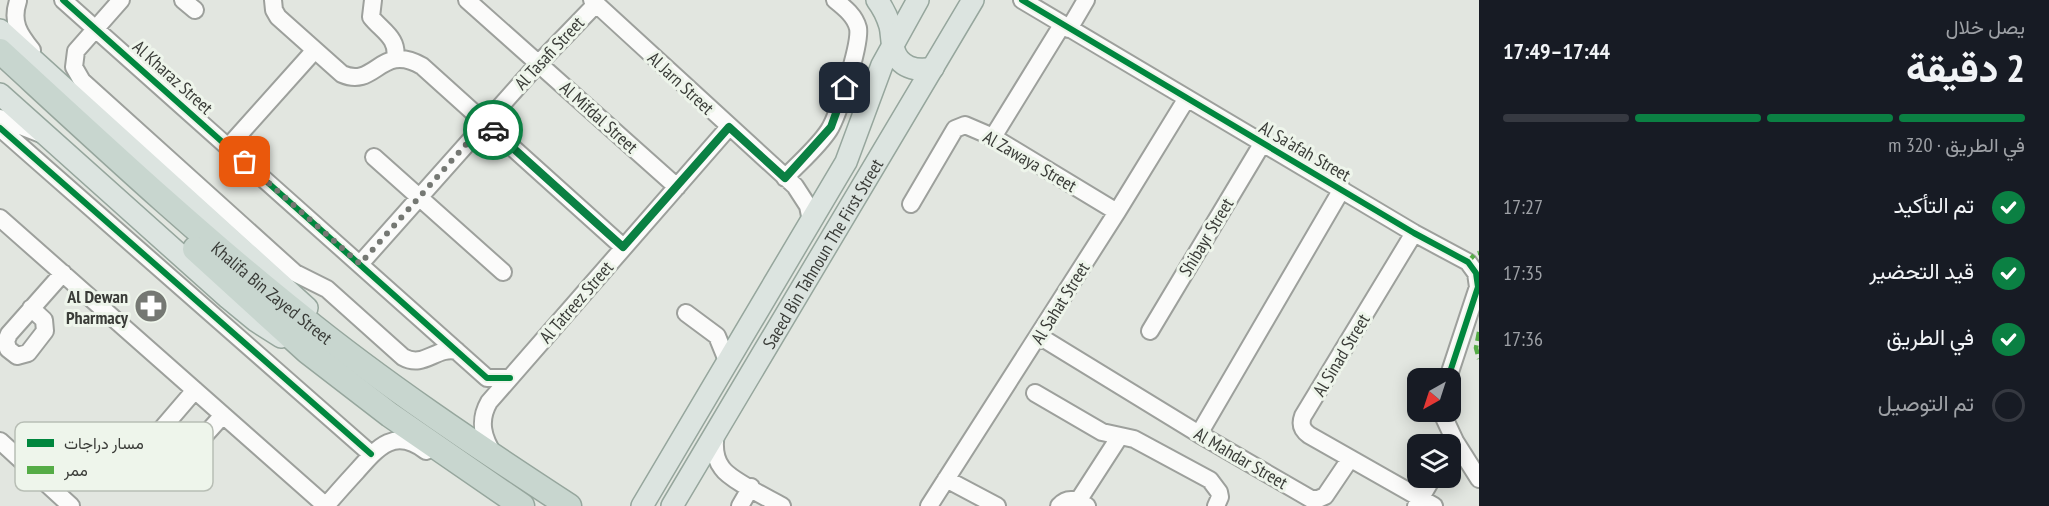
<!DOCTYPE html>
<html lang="ar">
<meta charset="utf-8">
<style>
body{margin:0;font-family:"PT Sans Narrow",Vazirmatn,sans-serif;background:#20242c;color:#f1f3f6;direction:rtl;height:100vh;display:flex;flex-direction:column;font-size:22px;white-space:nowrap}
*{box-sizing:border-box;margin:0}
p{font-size:20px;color:#9ea1a6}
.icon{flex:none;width:33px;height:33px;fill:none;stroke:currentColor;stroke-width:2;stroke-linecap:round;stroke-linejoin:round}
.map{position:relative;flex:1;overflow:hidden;direction:ltr}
.panel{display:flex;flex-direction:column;background:#171b24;width:570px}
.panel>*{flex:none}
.needle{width:39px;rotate:219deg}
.controls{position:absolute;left:1407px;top:368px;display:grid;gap:12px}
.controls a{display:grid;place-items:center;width:54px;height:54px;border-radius:12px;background:#171b24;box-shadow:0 3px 15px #0003;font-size:30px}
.pin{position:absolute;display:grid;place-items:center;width:51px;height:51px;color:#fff;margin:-26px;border-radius:12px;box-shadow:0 3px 9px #0006}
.courier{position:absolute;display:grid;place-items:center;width:60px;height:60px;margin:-30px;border:4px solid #0b8043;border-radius:50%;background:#fff;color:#222;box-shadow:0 2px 8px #0007}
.head em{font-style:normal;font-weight:800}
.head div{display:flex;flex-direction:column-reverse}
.head{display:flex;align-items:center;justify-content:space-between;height:102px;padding:0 24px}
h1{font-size:39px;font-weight:800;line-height:45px}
.bar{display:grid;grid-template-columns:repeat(4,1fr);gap:9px 6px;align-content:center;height:72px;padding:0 24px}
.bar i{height:8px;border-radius:4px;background:#363941}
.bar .current{background:#0b8043}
.bar p{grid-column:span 4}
ol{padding:0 24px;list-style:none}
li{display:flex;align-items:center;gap:18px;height:66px}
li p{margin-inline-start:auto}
li .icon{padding:6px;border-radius:50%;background:#0b8043;color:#fff;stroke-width:4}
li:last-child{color:#9ea1a6}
li i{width:33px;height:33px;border:3px solid #363941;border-radius:50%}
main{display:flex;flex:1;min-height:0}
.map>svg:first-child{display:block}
</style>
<main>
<section class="panel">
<div class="head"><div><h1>2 دقيقة</h1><p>يصل خلال</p></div><em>17:44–17:49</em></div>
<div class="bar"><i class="current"></i><i class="current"></i><i class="current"></i><i></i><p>في الطريق · 320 m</p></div>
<ol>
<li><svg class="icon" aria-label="check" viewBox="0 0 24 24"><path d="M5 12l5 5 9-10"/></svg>تم التأكيد<p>17:27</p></li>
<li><svg class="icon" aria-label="check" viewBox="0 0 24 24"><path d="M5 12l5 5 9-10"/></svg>قيد التحضير<p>17:35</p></li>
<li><svg class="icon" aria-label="check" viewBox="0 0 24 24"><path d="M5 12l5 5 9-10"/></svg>في الطريق<p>17:36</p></li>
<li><i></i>تم التوصيل</li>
</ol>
</section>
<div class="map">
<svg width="1479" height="506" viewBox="0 0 1479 506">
<rect width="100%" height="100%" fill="#e2e6e0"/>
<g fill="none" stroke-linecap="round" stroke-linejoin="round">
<defs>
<path id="minor" d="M63 0 487 378H510
M121 0 76 51 74 67 82 81 295 273 327 289 403 357C424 369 436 346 457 351
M183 0 195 10
M273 0 274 10 278 17 342 74C376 89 380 42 422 66L623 247
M373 0 371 17C382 31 399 38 395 59
M467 0 677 187
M592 0 795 186 808 206 811 221
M1022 0 1414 233 1468 262 1476 273 1478 287 1448 378
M18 1C11 22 19 34 32 50
M1069 29 1086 0
M0 118 41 134
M0 128 371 454
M993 137 1062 25
M228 147 314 51
M374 157 503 272
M785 178C800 162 818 147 829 130 838 116 861 43 858 28 855 16 845 8 835 0
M911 204 955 129 965 125 993 137 1117 212
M0 218 326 506
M1414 233 1303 416C1300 424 1302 430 1309 435L1434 506
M360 264 538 64 596 4
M31 308 44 320 45 331 28 353 17 356 8 349 6 341 9 334 63 273
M686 313 717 336 728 363
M1150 331 1262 144
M1039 336 1199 434 1311 499H1318L1325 496 1350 459
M195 390 141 453C136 471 152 485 169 475L223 415
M1035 393 1102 432 1134 439 1210 480 1219 492 1220 497 1216 506
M1441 411 1455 441 1479 479
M716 432C714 444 714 458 722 468 730 480 768 498 782 506
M1199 434 1342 189
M0 441 71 506
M494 455C483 438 478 421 489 402L729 127
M946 479 997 506
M1078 501 1120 436
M326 506C336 494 346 483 357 471 378 447 395 427 426 451
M740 506 751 487
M929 506 1117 212 1187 98
M1059 506C1068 496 1077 500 1087 506
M1416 506 1433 477"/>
<g id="major">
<path d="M877 0C883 8 887 16 890 26 892 34 891 42 894 50 899 67 916 72 933 68"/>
<path d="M0 30 307 308"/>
<path d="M0 94 228 298 256 321 281 337"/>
<path d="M642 506 846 162 882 65 918 0"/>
<path id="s1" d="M672 506 973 0"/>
</g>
<g id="highway">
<path id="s2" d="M0 51C98 141 195 232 299 315 384 384 477 446 569 506"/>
<path d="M195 249 307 351 390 415 522 506"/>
</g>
</defs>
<use href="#minor" stroke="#9da09c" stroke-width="20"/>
<use href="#major" stroke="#96a69d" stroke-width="24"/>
<use href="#highway" stroke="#96a69d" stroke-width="27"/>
<use href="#minor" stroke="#fbfbfa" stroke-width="16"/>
<use href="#major" stroke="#dce4e0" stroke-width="21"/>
<use href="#highway" stroke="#c8d6cf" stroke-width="24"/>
<path stroke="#55ac46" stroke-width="4.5" stroke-dasharray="9 4.5" stroke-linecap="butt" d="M1468 262 1475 254 1479 253
M1479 332 1476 348 1479 359"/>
<defs>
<path id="cycleway" d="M63 0 487 378H510
M1022 0 1414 233 1468 262 1476 273 1478 287 1448 378
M0 128 371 454"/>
</defs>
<use href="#cycleway" stroke="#eef5eb" stroke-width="10"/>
<use href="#cycleway" stroke="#00873e" stroke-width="6"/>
</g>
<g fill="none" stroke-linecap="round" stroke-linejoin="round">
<path stroke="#757873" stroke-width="6" stroke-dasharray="0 10.8" d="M245 162 360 264 485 123 493 130"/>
<path stroke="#0b8043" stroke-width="8" d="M493 130 623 247 729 127 785 178 831 127 845 88"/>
</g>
<defs>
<symbol id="pharmacy-disc" viewBox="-11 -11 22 22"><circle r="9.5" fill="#757873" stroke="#eef5eb"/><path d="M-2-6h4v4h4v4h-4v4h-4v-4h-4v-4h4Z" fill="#fff"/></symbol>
</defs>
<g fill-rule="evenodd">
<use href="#pharmacy-disc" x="132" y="287" width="38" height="38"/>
</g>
<g text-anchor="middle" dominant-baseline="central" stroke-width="6" stroke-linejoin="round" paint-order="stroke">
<g font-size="18" fill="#3a3c38" stroke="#eef5eb">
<text transform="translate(549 53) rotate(-47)">Al Tasafi Street</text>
<text transform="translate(173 77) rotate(42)">Al Kharaz Street</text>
<text transform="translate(681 83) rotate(43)">Al Jarn Street</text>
<text transform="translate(599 117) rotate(42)">Al Mifdal Street</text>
<text transform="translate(1305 151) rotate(30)">Al Sa'afah Street</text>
<text transform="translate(1030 161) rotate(30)">Al Zawaya Street</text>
<text transform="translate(1206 237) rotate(-59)">Shibayr Street</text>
<text stroke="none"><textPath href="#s1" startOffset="294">Saeed Bin Tahnoun The First Street</textPath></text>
<text stroke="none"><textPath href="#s2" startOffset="364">Khalifa Bin Zayed Street</textPath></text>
<text transform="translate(576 302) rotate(-49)">Al Tatreez Street</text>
<text transform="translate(1060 303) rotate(-58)">Al Sahat Street</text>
<text transform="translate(1341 355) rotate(-59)">Al Sinad Street</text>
<text transform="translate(1241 458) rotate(30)">Al Mahdar Street</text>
</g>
<g font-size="18" font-weight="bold" fill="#3a3c38" stroke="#eef5eb" text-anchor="end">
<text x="128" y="296">Al Dewan<tspan x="128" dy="21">Pharmacy</tspan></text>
</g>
</g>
<rect x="15" y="422" width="198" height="69" rx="9" fill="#eef5eb" stroke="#b8beb5" stroke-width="1.5"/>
<rect x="27" y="439" width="27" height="8" fill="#00873e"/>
<rect x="27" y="466" width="27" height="8" fill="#55ac46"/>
<g font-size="16" fill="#3a3c38">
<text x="64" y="449">مسار دراجات</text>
<text x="64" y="476">ممر</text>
</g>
</svg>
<div class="controls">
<a><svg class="needle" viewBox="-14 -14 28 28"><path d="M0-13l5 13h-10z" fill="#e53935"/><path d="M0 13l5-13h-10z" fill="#9ea1a6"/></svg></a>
<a><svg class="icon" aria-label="layers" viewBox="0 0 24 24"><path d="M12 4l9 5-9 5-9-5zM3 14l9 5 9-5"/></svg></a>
</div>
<div class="pin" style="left:245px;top:162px;background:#ea580c"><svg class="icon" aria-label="bag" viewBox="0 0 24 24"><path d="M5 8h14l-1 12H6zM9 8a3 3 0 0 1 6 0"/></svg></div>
<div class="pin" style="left:845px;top:88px;background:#1f2937"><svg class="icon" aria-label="home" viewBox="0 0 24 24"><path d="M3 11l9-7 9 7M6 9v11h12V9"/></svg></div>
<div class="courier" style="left:493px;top:130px"><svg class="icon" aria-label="car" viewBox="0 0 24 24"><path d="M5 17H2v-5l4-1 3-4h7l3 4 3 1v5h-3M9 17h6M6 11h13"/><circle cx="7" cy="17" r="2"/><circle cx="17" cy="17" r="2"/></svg></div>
</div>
</main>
